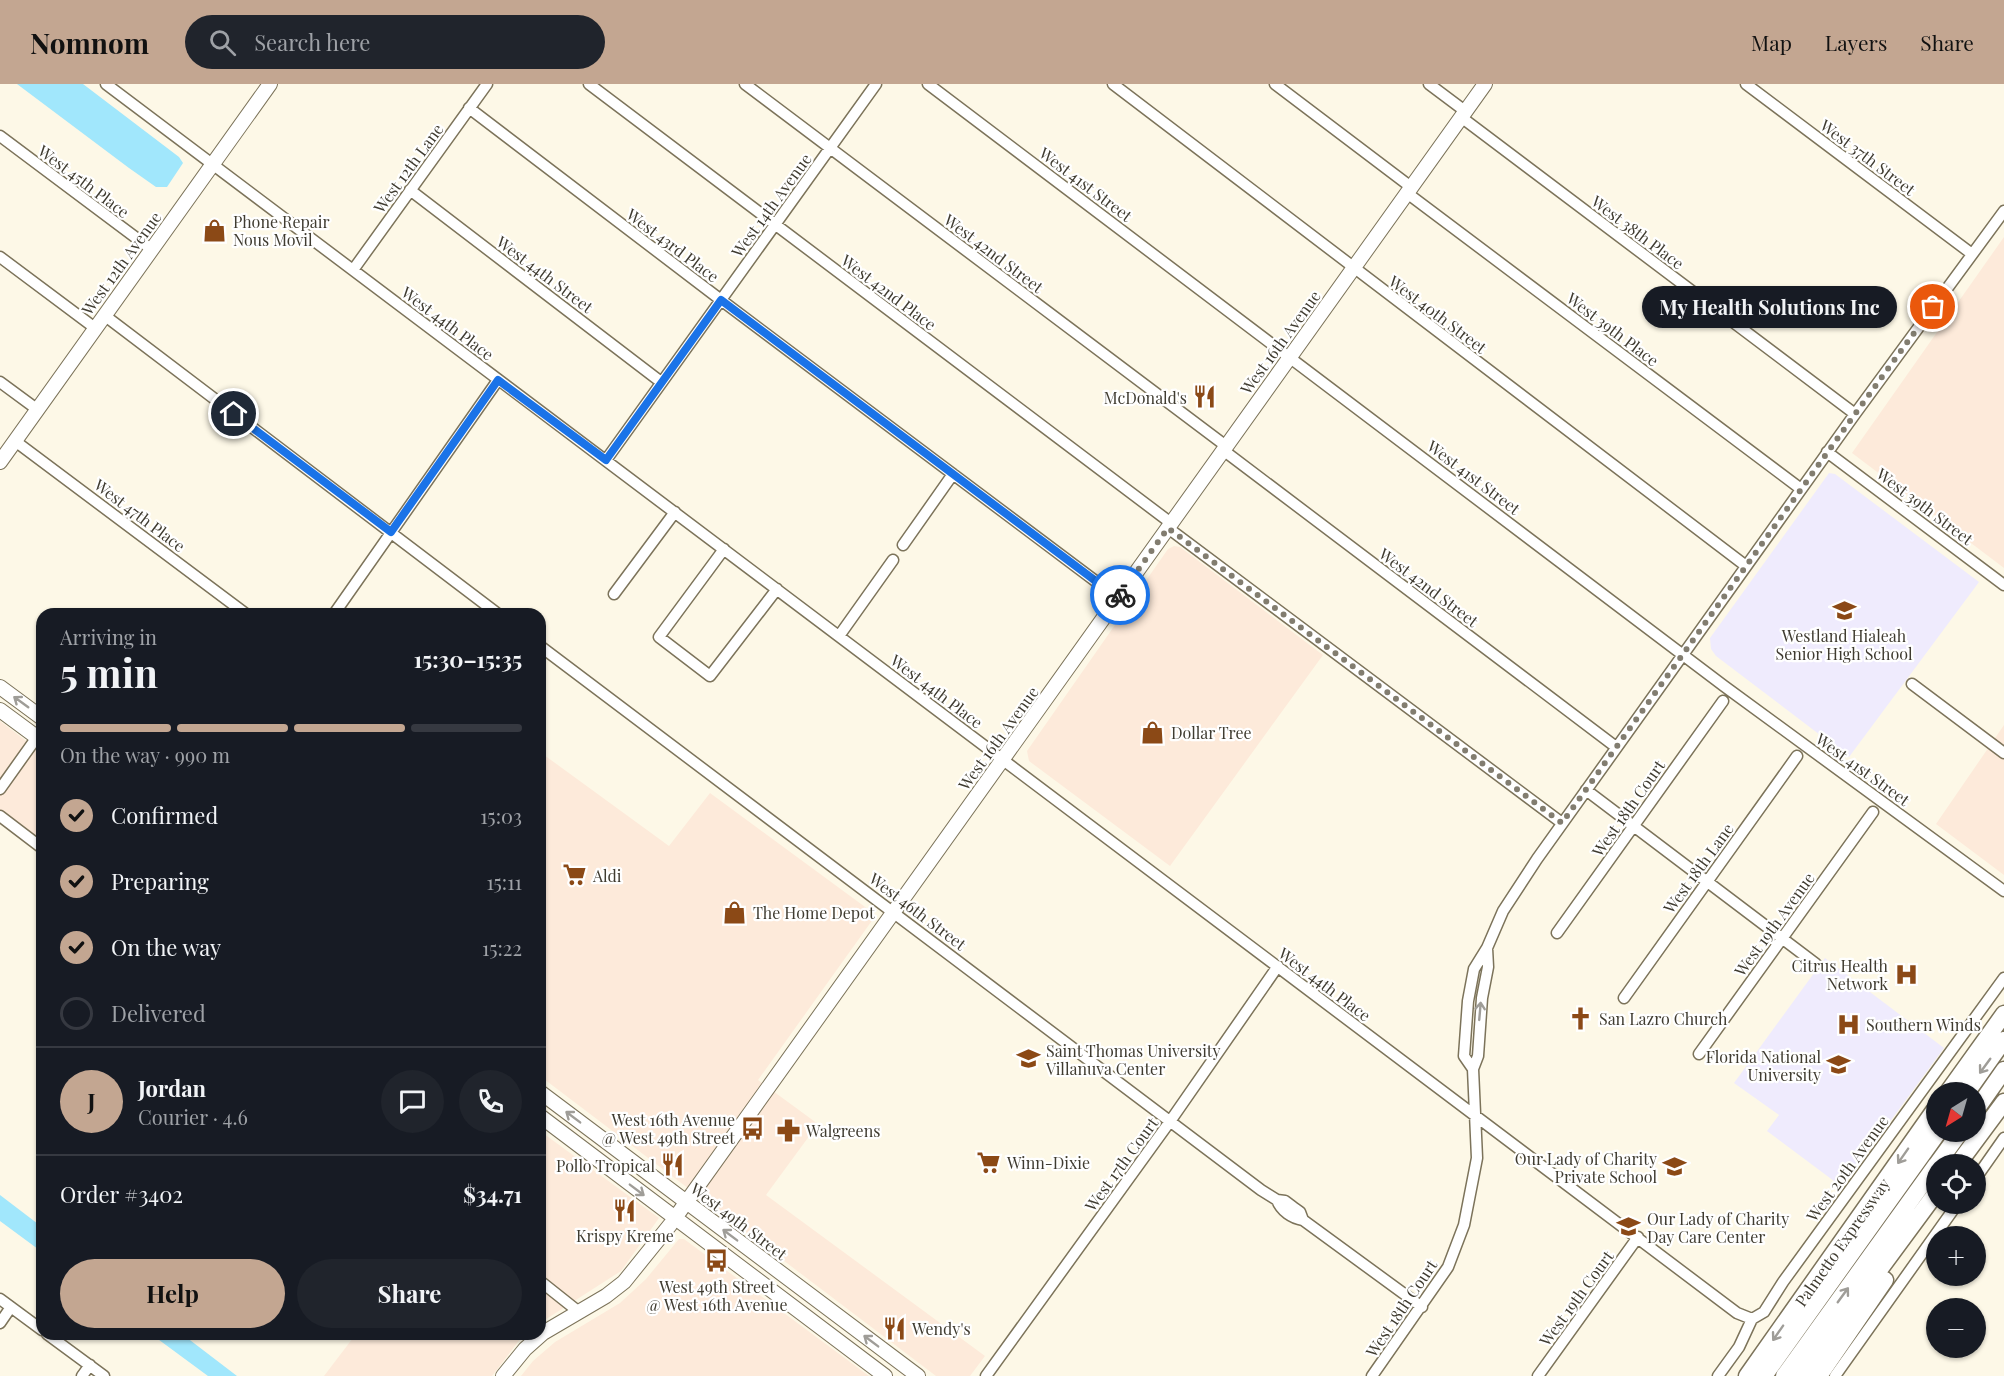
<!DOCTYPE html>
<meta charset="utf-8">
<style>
body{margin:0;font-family:"Playfair Display",serif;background:#20242c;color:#f1f3f6;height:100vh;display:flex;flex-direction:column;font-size:22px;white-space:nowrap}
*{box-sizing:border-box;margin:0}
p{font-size:20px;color:#9ea1a6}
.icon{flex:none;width:33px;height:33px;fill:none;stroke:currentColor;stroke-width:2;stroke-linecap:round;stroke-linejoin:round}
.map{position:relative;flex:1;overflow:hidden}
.details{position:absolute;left:36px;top:524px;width:510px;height:732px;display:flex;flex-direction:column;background:#171b24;border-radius:18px;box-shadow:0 2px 4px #0004}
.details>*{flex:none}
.needle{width:39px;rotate:217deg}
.controls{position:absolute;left:1926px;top:998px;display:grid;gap:12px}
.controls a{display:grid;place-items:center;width:60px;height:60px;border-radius:50%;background:#171b24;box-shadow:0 2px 4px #0004;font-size:30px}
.pin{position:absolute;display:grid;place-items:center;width:51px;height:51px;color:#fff;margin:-26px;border:3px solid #fff;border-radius:50%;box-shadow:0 2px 6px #0007}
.courier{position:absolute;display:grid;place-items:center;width:60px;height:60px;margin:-30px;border:4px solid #1a73e8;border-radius:50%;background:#fff;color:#222;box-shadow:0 2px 8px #0007}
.bubble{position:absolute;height:42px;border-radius:21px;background:#171b24;box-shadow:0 2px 4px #0004;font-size:20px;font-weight:700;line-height:42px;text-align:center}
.summary em{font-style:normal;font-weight:700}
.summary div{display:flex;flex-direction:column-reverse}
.summary{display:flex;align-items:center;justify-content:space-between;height:102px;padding:0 24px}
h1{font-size:39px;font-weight:700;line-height:45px}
.bar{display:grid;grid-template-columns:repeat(4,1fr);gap:9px 6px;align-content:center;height:72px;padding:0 24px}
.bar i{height:8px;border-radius:4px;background:#363941}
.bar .on{background:#c3a691}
.bar p{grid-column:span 4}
.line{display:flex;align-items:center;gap:15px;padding:0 24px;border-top:2px solid #363941}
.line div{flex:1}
.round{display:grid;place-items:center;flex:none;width:63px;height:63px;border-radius:32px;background:#20242c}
ol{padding:0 24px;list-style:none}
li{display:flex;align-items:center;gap:18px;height:66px}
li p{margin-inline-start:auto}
li .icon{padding:6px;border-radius:50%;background:#c3a691;color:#111;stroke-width:4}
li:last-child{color:#9ea1a6}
li i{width:33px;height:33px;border:3px solid #363941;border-radius:50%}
.button{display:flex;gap:12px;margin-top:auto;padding:12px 24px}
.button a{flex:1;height:69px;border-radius:36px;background:#c3a691;color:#111;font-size:24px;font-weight:700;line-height:69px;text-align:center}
.button a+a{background:#20242c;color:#f1f3f6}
header{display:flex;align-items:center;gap:36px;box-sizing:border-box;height:84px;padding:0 30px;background:#c3a691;color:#111}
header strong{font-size:28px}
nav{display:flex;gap:33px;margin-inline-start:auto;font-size:21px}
.search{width:420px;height:54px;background:#20242c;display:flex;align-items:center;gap:15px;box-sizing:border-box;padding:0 21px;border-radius:33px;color:#9ea1a6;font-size:22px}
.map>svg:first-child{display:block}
</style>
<header>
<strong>Nomnom</strong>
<div class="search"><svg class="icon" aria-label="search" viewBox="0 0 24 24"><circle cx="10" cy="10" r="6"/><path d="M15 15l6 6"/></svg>Search here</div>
<nav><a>Map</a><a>Layers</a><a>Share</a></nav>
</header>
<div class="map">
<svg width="2004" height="1292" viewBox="0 0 2004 1292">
<rect width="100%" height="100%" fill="#fdf8e7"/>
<path fill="#fdeada" d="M2004 153V484L1852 369Z
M1174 462 1180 463 1323 571 1170 782 1029 677 1027 667 1168 465Z
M0 637 42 669V757L0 726Z
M2004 641V791L1936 740Z
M540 668 669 762 710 709 876 831 758 996 818 1040 766 1111 985 1272 970 1292H936L540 992Z
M540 1047 659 1134 621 1187 540 1239Z
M679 1155H684L869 1292H521L533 1277 555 1258 620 1219 646 1195Z
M356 1250H524L492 1292H324Z"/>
<path fill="#efebfd" d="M1829 389 1835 390 1979 498 1849 673 1716 572 1711 565 1710 554Z
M1825 874 1944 964 1842 1103 1767 1047 1779 1031 1734 999Z"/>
<path fill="#a1e7fc" d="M17 0H83L179 73 183 79 167 103H156L129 84Z
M0 1111 42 1143V1168L0 1137Z
M151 1250H182L237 1292H208Z"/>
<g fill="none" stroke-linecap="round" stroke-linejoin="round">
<defs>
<path id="minor" d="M106 0 1737 1229 1752 1235
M589 0 1171 439
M745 0 1226 362
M928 0 1724 602 2004 807
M1113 0 1746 482
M1275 0 1411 103
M1429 0 1465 27
M1746 0 1972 170
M469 24 721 216 1118 514
M1461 33 1855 330
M0 52 151 165
M410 106 661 298
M1407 109 1801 405
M0 173 95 244
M353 186 487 0
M104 231 498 530
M0 298 38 326
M15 357 246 530
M1223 366 1616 663
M1827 368 2004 501
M606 376 876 0
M1168 444 1562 739
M903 461 953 390
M724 465 659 553 710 592 777 505
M614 510 675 428
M334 530 498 296
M839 552 893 476
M540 562 1261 1106 1277 1116 1285 1117 1293 1123 1300 1128 1303 1136
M1912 600 2004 669
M0 705 42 646
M1586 706 1816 880
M0 732 42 764
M1557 849 1723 617
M1624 914 1797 672
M1699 970 1873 728
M1473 985 1464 972 1468 917 1474 885 1487 864 1503 827 1537 775 1855 330 2004 127
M1976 1094 2004 1054
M1277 1116C1281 1127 1292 1134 1303 1136L1422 1223
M540 1197 579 1228
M0 1215 42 1246
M0 1239 11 1223
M47 1250 104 1292
M82 1292 90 1281
M986 1292 1171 1036 1278 882
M1372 1292 1448 1183 1464 1141 1477 1074 1473 985 1478 972 1482 914 1488 883 1487 864
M1538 1292 1638 1153
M1718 1292 1739 1263 1752 1235 1764 1228 1783 1198 2004 894
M1835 1292 1958 1119"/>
<path id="major" d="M0 378 270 0
M0 603 42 634
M0 626 42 657
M540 1008 918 1292
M540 1032 885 1292
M503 1292 525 1265 543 1249 606 1212 624 1198 670 1141 1485 0"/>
<path id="highway" d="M1948 1008 2004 930
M1967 1008 2004 956
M1976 1026 2004 986
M1937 1080 1961 1047
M1958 1080 2004 1018
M1747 1292 1936 1024
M1764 1292 1939 1047
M1784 1292 1936 1081
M1801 1292 1936 1109
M1819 1292 1885 1196"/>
</defs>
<use href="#minor" stroke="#7c735a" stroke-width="13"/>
<use href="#major" stroke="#7c735a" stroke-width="16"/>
<use href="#highway" stroke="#7c735a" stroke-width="19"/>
<use href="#minor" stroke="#fff" stroke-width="10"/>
<use href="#major" stroke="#fff" stroke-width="14"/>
<use href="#highway" stroke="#fff" stroke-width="16"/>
</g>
<defs><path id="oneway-shaft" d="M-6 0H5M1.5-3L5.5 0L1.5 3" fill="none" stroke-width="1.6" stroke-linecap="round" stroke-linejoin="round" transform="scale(1.5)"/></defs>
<g stroke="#9f9d98">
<use href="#oneway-shaft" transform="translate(21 618) rotate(-144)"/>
<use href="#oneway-shaft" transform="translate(1480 927) rotate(-85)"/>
<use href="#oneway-shaft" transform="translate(1985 982) rotate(126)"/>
<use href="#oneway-shaft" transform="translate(573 1033) rotate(-143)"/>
<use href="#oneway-shaft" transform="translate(1903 1072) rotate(125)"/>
<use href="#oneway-shaft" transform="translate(637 1106) rotate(37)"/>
<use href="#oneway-shaft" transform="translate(730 1151) rotate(-143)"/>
<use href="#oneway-shaft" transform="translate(1843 1211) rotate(-54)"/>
<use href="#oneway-shaft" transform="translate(1778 1249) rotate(125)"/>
<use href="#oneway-shaft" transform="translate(871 1257) rotate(-143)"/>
</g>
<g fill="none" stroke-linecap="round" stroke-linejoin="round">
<path stroke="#827d70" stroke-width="6" stroke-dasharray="0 10.8" d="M1120 511 1168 444 1562 739 1855 330 1933 223"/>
<path stroke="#1a73e8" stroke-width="8" d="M234 330 391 448 498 296 606 376 721 216 1105 504 1118 514 1120 511"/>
</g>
<defs>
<symbol id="shop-bare" viewBox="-9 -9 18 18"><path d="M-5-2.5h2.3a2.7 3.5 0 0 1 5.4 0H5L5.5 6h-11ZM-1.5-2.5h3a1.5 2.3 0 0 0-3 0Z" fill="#8b4916" stroke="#fff" stroke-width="2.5" paint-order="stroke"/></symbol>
<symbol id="restaurant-bare" viewBox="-9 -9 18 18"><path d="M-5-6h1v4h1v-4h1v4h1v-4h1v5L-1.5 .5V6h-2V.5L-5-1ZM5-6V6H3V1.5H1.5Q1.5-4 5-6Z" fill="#8b4916" stroke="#fff" stroke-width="2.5" paint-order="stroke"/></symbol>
<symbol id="school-bare" viewBox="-9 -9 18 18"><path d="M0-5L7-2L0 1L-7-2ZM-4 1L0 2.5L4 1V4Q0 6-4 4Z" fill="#8b4916" stroke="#fff" stroke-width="2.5" paint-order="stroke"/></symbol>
<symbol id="supermarket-bare" viewBox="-9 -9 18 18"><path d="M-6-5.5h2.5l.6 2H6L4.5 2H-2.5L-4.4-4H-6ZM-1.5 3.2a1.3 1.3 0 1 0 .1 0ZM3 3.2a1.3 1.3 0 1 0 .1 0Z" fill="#8b4916" stroke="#fff" stroke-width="2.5" paint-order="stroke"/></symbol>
<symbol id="hospital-bare" viewBox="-9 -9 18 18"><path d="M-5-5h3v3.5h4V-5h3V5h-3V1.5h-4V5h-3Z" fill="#8b4916" stroke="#fff" stroke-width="2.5" paint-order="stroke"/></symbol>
<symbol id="church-bare" viewBox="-9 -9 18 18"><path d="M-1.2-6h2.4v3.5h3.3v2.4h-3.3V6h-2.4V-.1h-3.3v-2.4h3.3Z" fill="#8b4916" stroke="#fff" stroke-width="2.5" paint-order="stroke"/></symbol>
<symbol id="university-bare" viewBox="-9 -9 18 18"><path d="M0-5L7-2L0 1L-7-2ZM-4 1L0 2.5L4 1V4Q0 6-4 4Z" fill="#8b4916" stroke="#fff" stroke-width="2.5" paint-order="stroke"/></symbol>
<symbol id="bus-bare" viewBox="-9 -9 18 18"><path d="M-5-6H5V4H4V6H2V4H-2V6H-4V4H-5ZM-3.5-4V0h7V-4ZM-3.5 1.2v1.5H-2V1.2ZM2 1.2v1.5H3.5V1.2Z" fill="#8b4916" stroke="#fff" stroke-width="2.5" paint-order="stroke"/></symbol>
<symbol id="pharmacy-bare" viewBox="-9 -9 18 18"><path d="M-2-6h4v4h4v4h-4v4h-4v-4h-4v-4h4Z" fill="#8b4916" stroke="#fff" stroke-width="2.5" paint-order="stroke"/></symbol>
</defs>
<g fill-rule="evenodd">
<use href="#shop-bare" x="198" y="130" width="33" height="33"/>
<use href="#restaurant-bare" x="1188" y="296" width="33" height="33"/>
<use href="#school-bare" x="1828" y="510" width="33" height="33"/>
<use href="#shop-bare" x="1136" y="632" width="33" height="33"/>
<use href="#supermarket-bare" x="558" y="774" width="33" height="33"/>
<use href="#shop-bare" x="718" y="812" width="33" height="33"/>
<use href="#hospital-bare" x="1890" y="874" width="33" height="33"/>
<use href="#church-bare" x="1564" y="918" width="33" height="33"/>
<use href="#hospital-bare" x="1832" y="924" width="33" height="33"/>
<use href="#school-bare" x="1012" y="958" width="33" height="33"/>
<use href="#university-bare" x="1822" y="964" width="33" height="33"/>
<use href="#bus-bare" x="736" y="1028" width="33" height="33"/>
<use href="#pharmacy-bare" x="772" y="1030" width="33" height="33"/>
<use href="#supermarket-bare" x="972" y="1062" width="33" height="33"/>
<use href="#restaurant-bare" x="656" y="1064" width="33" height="33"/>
<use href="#school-bare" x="1658" y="1066" width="33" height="33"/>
<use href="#restaurant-bare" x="608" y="1110" width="33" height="33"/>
<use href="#school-bare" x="1612" y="1126" width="33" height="33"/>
<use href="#bus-bare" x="700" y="1160" width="33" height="33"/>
<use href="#restaurant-bare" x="878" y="1228" width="33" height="33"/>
</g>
<g text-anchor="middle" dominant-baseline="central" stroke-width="4.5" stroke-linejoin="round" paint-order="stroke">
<g font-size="16" fill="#3f3b30" stroke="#fff">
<text transform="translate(1868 73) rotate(37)">West 37th Street</text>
<text transform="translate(408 84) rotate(-54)">West 12th Lane</text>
<text transform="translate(84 97) rotate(37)">West 45th Place</text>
<text transform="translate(1086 100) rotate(37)">West 41st Street</text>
<text transform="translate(771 121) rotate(-54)">West 14th Avenue</text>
<text transform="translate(1638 148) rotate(37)">West 38th Place</text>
<text transform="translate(673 161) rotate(37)">West 43rd Place</text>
<text transform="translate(994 169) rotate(37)">West 42nd Street</text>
<text transform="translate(121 179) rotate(-54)">West 12th Avenue</text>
<text transform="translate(545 190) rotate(37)">West 44th Street</text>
<text transform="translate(889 208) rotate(37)">West 42nd Place</text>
<text transform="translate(1438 230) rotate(37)">West 40th Street</text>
<text transform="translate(448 239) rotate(37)">West 44th Place</text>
<text transform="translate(1613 245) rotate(37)">West 39th Place</text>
<text transform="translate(1280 258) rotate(-54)">West 16th Avenue</text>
<text transform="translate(1474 393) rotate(37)">West 41st Street</text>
<text transform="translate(1925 422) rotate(37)">West 39th Street</text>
<text transform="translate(140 431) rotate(37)">West 47th Place</text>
<text transform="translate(1429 503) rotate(37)">West 42nd Street</text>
<text transform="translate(937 607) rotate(37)">West 44th Place</text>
<text transform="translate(998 654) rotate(-54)">West 16th Avenue</text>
<text transform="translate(1863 685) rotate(36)">West 41st Street</text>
<text transform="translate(1628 724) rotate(-55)">West 18th Court</text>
<text transform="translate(1698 784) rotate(-54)">West 18th Lane</text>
<text transform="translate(918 827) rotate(37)">West 46th Street</text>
<text transform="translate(1774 840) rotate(-54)">West 19th Avenue</text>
<text transform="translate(1325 900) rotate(37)">West 44th Place</text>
<text transform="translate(1121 1080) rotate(-54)">West 17th Court</text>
<text transform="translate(1847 1084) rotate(-54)">West 20th Avenue</text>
<text transform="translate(739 1137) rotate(37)">West 49th Street</text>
<text transform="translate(1842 1158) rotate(-55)">Palmetto Expressway</text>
<text transform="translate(1576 1214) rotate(-54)">West 19th Court</text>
<text transform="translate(1401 1224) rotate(-56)">West 18th Court</text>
</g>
<g font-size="16" fill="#3f3b30" stroke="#fff" text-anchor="start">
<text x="233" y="137">Phone Repair<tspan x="233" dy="18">Nous Movil</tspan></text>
<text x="1187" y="313" text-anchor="end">McDonald's</text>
<text x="1844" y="551" text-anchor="middle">Westland Hialeah<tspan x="1844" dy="18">Senior High School</tspan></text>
<text x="1171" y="648">Dollar Tree</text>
<text x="593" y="791">Aldi</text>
<text x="753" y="828">The Home Depot</text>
<text x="1888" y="881" text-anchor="end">Citrus Health<tspan x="1888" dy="18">Network</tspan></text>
<text x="1599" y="934">San Lazro Church</text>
<text x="1866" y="940">Southern Winds</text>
<text x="1046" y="966">Saint Thomas University<tspan x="1046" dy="18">Villanuva Center</tspan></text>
<text x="1821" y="972" text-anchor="end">Florida National<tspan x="1821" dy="18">University</tspan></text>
<text x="735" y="1035" text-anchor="end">West 16th Avenue<tspan x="735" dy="18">@ West 49th Street</tspan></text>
<text x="806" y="1046">Walgreens</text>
<text x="1657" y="1074" text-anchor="end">Our Lady of Charity<tspan x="1657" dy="18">Private School</tspan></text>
<text x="1007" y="1078">Winn-Dixie</text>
<text x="655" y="1081" text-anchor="end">Pollo Tropical</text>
<text x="1647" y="1134">Our Lady of Charity<tspan x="1647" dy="18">Day Care Center</tspan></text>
<text x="625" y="1151" text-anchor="middle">Krispy Kreme</text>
<text x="717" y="1202" text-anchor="middle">West 49th Street<tspan x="717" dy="18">@ West 16th Avenue</tspan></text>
<text x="912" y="1244">Wendy's</text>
</g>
</g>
</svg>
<div class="controls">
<a><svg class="needle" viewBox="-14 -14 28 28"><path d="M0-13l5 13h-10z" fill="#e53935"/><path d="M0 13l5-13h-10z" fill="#9ea1a6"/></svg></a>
<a><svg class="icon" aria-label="locate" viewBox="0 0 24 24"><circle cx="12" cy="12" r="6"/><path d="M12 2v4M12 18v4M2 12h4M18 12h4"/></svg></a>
<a>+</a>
<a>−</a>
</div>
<div class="pin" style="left:1933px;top:223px;background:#ea580c"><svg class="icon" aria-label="bag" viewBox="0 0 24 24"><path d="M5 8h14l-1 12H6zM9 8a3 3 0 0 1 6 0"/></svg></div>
<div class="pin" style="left:234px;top:330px;background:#1f2937"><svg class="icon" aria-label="home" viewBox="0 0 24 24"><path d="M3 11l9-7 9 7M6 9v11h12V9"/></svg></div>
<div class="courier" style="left:1120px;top:511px"><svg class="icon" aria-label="bike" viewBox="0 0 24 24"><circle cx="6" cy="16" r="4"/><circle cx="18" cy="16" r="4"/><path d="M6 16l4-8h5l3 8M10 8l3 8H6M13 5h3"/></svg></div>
<div class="bubble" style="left:1642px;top:202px;width:255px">My Health Solutions Inc</div>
<section class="details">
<div class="summary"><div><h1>5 min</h1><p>Arriving in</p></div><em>15:30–15:35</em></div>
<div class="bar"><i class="on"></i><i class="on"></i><i class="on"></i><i></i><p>On the way · 990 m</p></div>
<ol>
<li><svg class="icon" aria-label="check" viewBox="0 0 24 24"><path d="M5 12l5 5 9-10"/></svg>Confirmed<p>15:03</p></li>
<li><svg class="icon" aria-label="check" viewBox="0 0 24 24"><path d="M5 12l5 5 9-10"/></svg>Preparing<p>15:11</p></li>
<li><svg class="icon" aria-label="check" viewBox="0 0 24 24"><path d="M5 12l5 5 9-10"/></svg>On the way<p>15:22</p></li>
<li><i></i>Delivered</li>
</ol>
<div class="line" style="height:108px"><b class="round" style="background:#c3a691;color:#111">J</b><div><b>Jordan</b><p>Courier · 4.6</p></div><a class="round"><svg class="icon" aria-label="chat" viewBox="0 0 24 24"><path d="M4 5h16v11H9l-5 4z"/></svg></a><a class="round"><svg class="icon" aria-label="phone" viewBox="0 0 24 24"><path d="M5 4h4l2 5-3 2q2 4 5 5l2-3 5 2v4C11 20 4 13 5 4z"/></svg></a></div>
<div class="line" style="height:78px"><div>Order #3402</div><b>$34.71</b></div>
<div class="button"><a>Help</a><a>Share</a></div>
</section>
</div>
